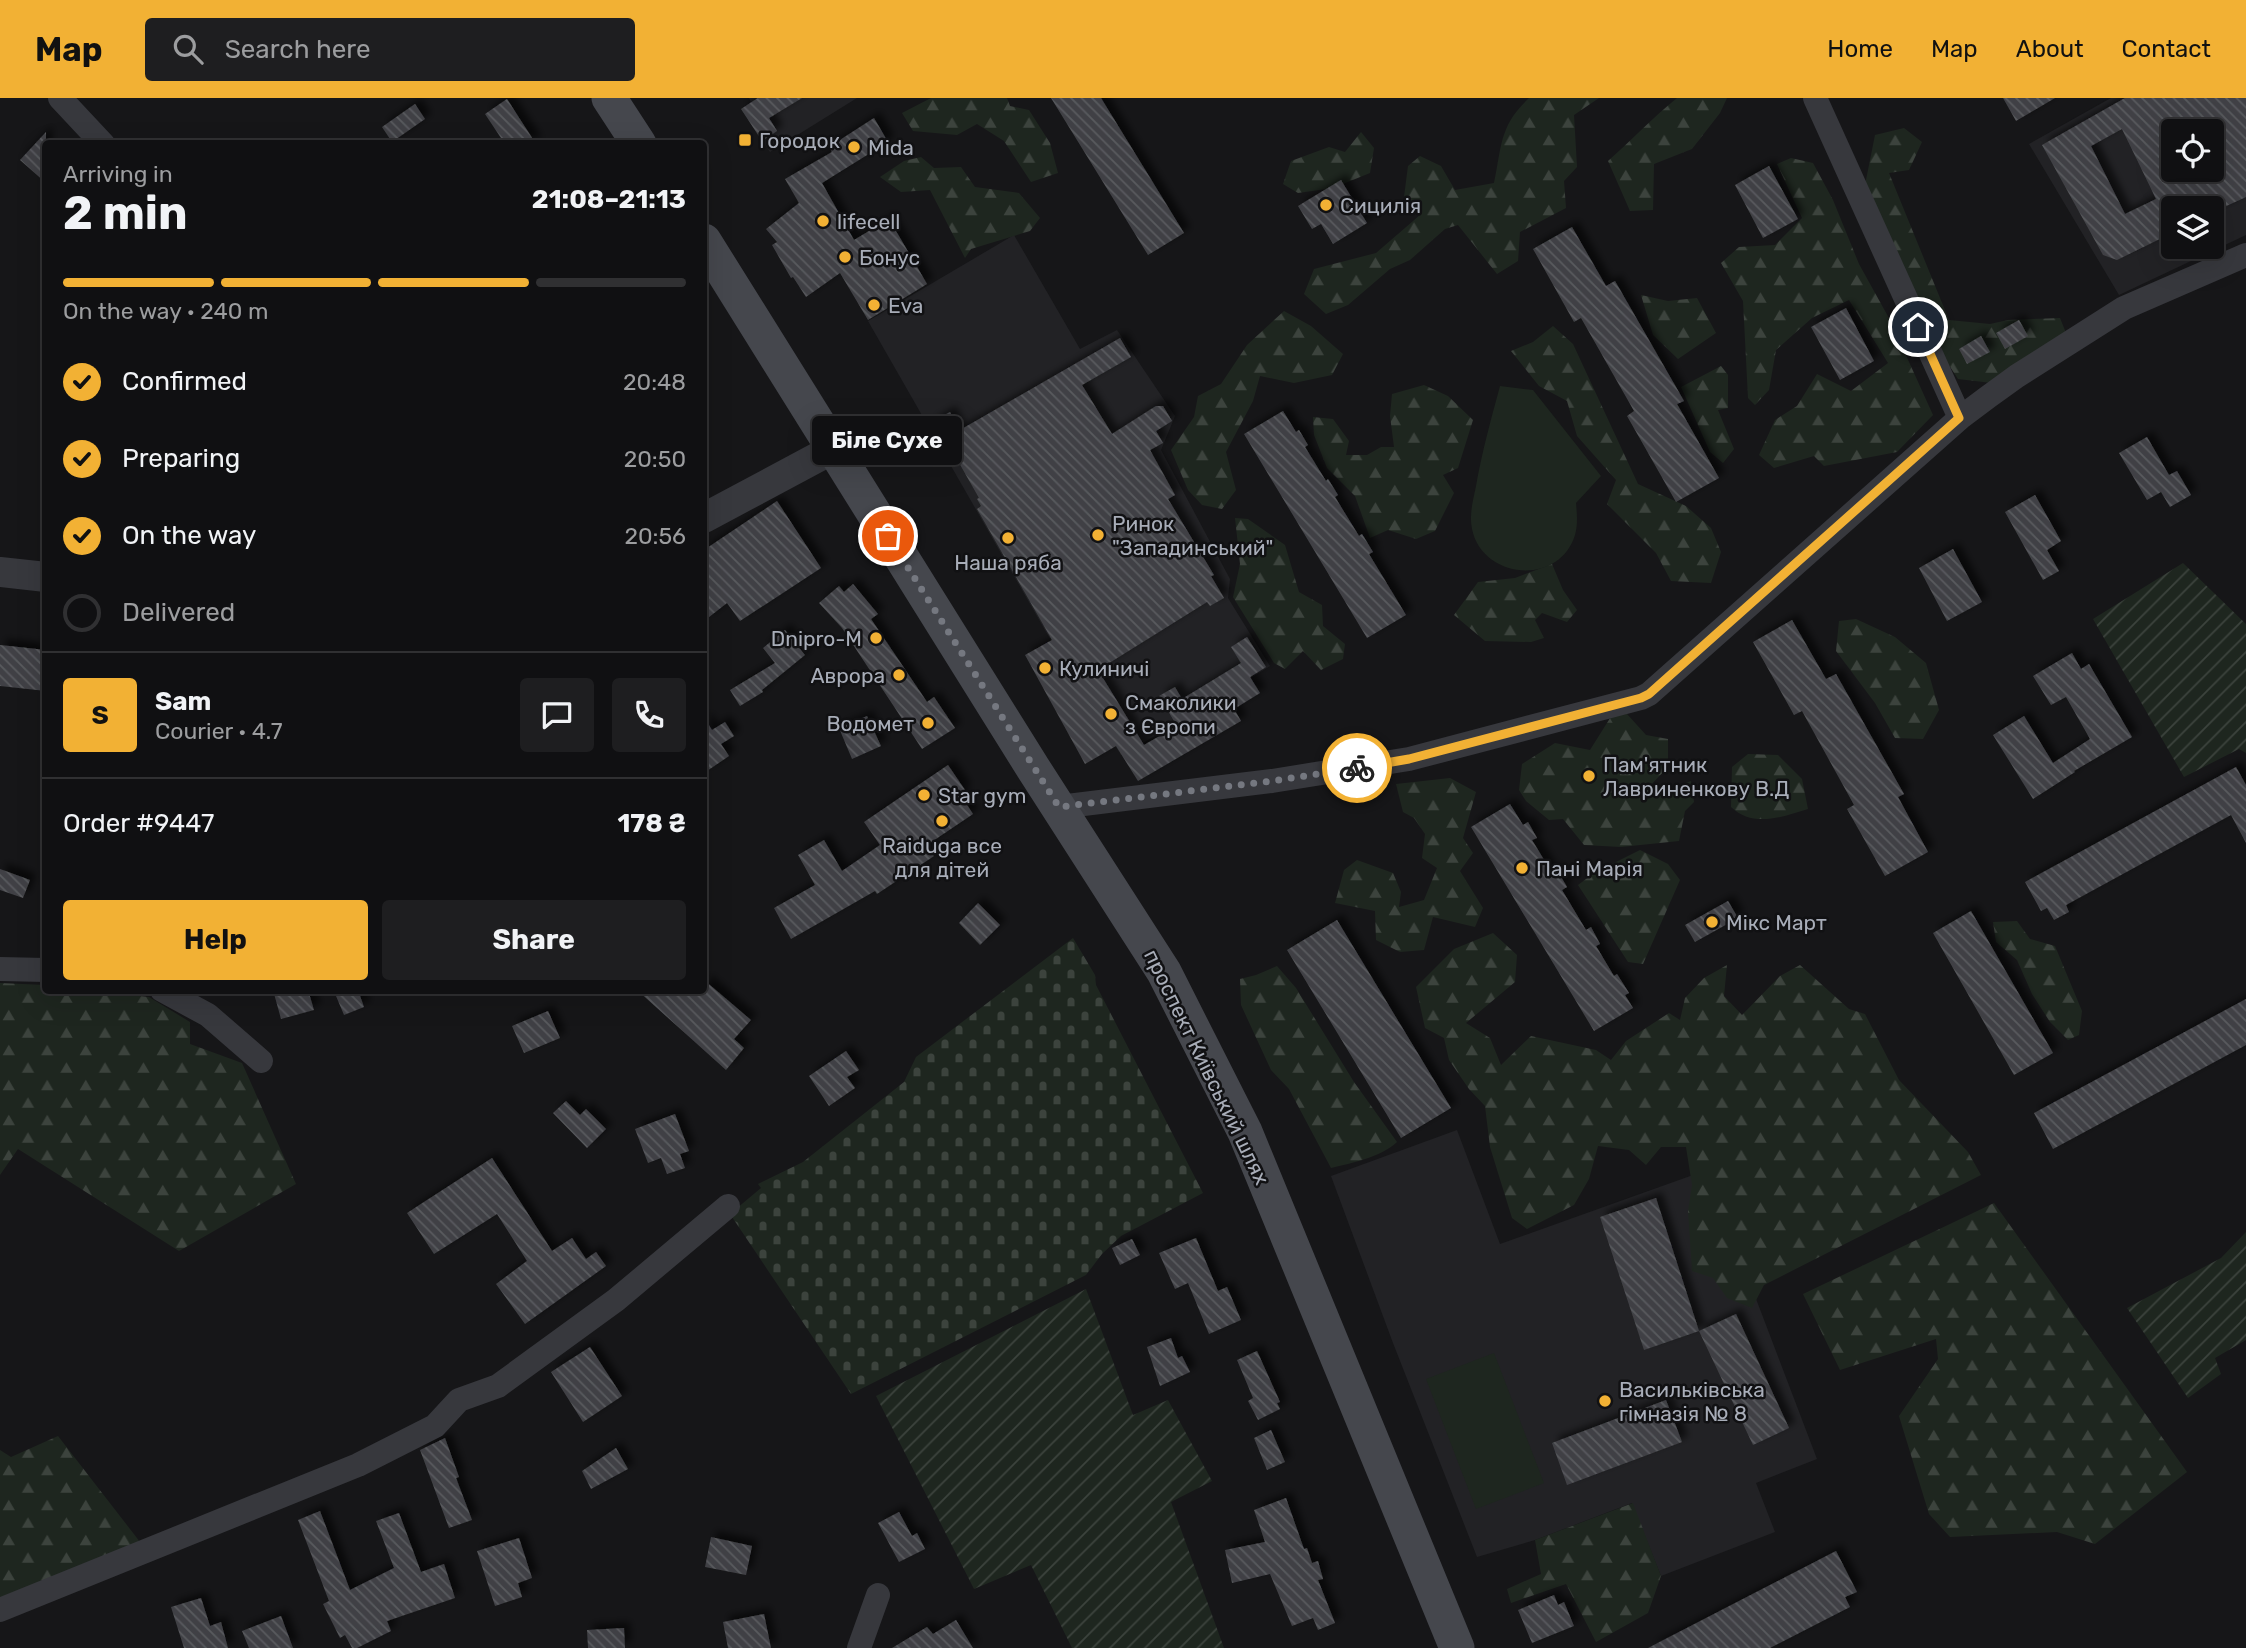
<!DOCTYPE html>
<meta charset="utf-8">
<style>
body{margin:0;font-family:Rubik,sans-serif;background:#1e1e20;color:#f1f3f6;height:100vh;display:flex;flex-direction:column;font-size:26px;white-space:nowrap}
*{box-sizing:border-box;margin:0}
p{font-size:23px;color:#9c9d9f}
.icon{flex:none;width:38px;height:38px;fill:none;stroke:currentColor;stroke-width:2;stroke-linecap:round;stroke-linejoin:round}
.map{position:relative;flex:1;overflow:hidden}
.panel{position:absolute;left:42px;top:42px;width:665px;height:854px;display:flex;flex-direction:column;background:#101012;border-radius:7px;box-shadow:0 7px 28px #0002,0 0 0 2px #303032}
.panel>*{flex:none}
.buttons{position:absolute;left:2161px;top:21px;display:grid;gap:14px}
.buttons a{display:grid;place-items:center;width:63px;height:63px;border-radius:7px;background:#101012;box-shadow:0 7px 28px #0002,0 0 0 2px #303032;font-size:35px}
.pin{position:absolute;display:grid;place-items:center;width:60px;height:60px;color:#fff;margin:-30px;border:4px solid #fff;border-radius:50%;box-shadow:0 2px 7px #0007}
.courier{position:absolute;display:grid;place-items:center;width:70px;height:70px;margin:-35px;border:5px solid #f2b134;border-radius:50%;background:#fff;color:#222;box-shadow:0 2px 9px #0007}
.bubble{position:absolute;height:49px;border-radius:7px;background:#101012;box-shadow:0 7px 28px #0002,0 0 0 2px #303032;font-size:23px;font-weight:700;line-height:49px;text-align:center}
.headline em{font-style:normal;font-weight:700}
.headline div{display:flex;flex-direction:column-reverse}
.headline{display:flex;align-items:center;justify-content:space-between;height:119px;padding:0 21px}
h1{font-size:46px;font-weight:700;line-height:52px}
.bar{display:grid;grid-template-columns:repeat(4,1fr);gap:10px 7px;align-content:center;height:84px;padding:0 21px}
.bar i{height:9px;border-radius:5px;background:#303032}
.bar .on{background:#f2b134}
.bar p{grid-column:span 4}
.line{display:flex;align-items:center;gap:18px;padding:0 21px;border-top:2px solid #303032}
.line div{flex:1}
.round{display:grid;place-items:center;flex:none;width:74px;height:74px;border-radius:7px;background:#1e1e20}
ol{padding:0 21px;list-style:none}
li{display:flex;align-items:center;gap:21px;height:77px}
li p{margin-inline-start:auto}
li .icon{padding:7px;border-radius:50%;background:#f2b134;color:#111;stroke-width:4}
li:last-child{color:#9c9d9f}
li i{width:38px;height:38px;border:4px solid #303032;border-radius:50%}
.button{display:flex;gap:14px;margin-top:auto;padding:14px 21px}
.button a{flex:1;height:80px;border-radius:7px;background:#f2b134;color:#111;font-size:28px;font-weight:700;line-height:80px;text-align:center}
.button a+a{background:#1e1e20;color:#f1f3f6}
header{display:flex;align-items:center;gap:42px;box-sizing:border-box;height:98px;padding:0 35px;background:#f2b134;color:#111}
header strong{font-size:33px}
nav{display:flex;gap:38px;margin-inline-start:auto;font-size:24px}
.search{width:490px;height:63px;background:#1e1e20;display:flex;align-items:center;gap:18px;box-sizing:border-box;padding:0 24px;border-radius:7px;color:#9c9d9f;font-size:26px}
.map>svg:first-child{display:block}
</style>
<header>
<strong>Map</strong>
<div class="search"><svg class="icon" aria-label="search" viewBox="0 0 24 24"><circle cx="10" cy="10" r="6"/><path d="M15 15l6 6"/></svg>Search here</div>
<nav><a>Home</a><a>Map</a><a>About</a><a>Contact</a></nav>
</header>
<div class="map">
<svg width="2246" height="1550" viewBox="0 0 2246 1550">
<defs>
<pattern id="forest-firs" width="22" height="20" patternUnits="userSpaceOnUse" patternTransform="scale(1.75)"><rect width="22" height="20" fill="#1e261f"/><path d="M5 1l3.5 6h-7zM16 11l3.5 6h-7z" fill="#3c433d"/></pattern>
<pattern id="cemetery-stones" width="16" height="16" patternUnits="userSpaceOnUse" patternTransform="scale(1.75)"><rect width="16" height="16" fill="#1e261f"/><path d="M2 7V4a2 2 0 0 1 4 0v3zM10 15v-3a2 2 0 0 1 4 0v3z" fill="#3c433d"/></pattern>
<pattern id="garden-furrows" width="10" height="10" patternUnits="userSpaceOnUse" patternTransform="scale(1.75)"><rect width="10" height="10" fill="#1e261f"/><path d="M-1 1l2-2M0 10L10 0M9 11l2-2" fill="none" stroke="#3c433d"/></pattern>
<pattern id="building-back-hatch" width="6" height="6" patternUnits="userSpaceOnUse" patternTransform="scale(1.75)"><rect width="6" height="6" fill="#404145"/><path d="M-1 5l2 2M0 0l6 6M5-1l2 2" fill="none" stroke="#595a5e"/></pattern>
<filter id="shadow"><feDropShadow dx="6" dy="-6" stdDeviation="3.5" flood-color="#0009"/></filter>
</defs>
<rect width="100%" height="100%" fill="#161618"/>
<path fill="#222225" fill-rule="evenodd" d="M749 0H857L770 54 741 11 751 4Z
M2111 0H2246V137L2119 197 2029 46ZM2174 33H2212V72H2174ZM2174 110H2212V149H2174Z
M1014 137 1080 251 1117 232 1175 318 1161 352 1230 481 1228 500 1270 568 1182 623 1121 657 1049 539 868 223Z
M1457 1032 1500 1146 1707 1072 1817 1361 1756 1385 1775 1434 1661 1478 1632 1405 1535 1442 1477 1459 1393 1245 1331 1078Z"/>
<path fill="url(#forest-firs)" d="M931 0H1007L1010 8 1029 12 1050 45 1058 75 1031 84 1004 43 977 26 957 37 913 33 902 15Z
M1529 0H1599L1574 17 1577 69 1564 83 1566 110 1520 134 1518 163 1497 176 1458 127 1445 131 1410 162 1390 171 1348 207 1326 216 1304 196 1314 171 1376 155 1420 117 1404 99 1408 68 1420 58 1441 68 1455 92 1494 85C1502 48 1499 28 1529 0Z
M1677 0H1727L1720 15 1692 51 1654 66 1653 112 1630 113 1608 63C1631 43 1652 20 1677 0Z
M1904 30 1922 44 1909 72 1889 75 1949 222 1990 226 2008 222 2060 220 2068 240 1992 285 1958 281 1930 238 1865 87 1875 37Z
M1361 34 1374 50 1370 75 1333 90 1298 95 1283 86 1291 63 1329 49 1345 54Z
M921 59 934 70 961 69 975 89 1019 95 1040 120 1030 133 971 151 965 160 930 92 901 94 880 79 904 63Z
M1791 60 1813 65 1833 102 1859 166 1890 222 1933 317 1897 354 1824 368 1814 358 1774 370 1759 357 1775 322 1797 308 1817 276 1851 293 1888 265 1849 202 1812 220 1776 252 1769 292 1755 307 1748 300 1743 203 1721 165 1739 149 1775 147 1802 120 1777 66Z
M1641 197 1668 203 1697 200 1716 235 1678 261 1653 237Z
M1284 213 1311 228 1343 256 1332 277 1294 285 1260 278 1253 303 1226 354 1236 392 1222 411 1202 407 1188 392 1171 352 1194 319 1198 298 1221 286 1247 247Z
M1553 228 1573 246 1638 386 1686 408 1711 430 1721 454 1711 485 1671 483 1656 455 1607 406 1616 382 1577 338 1567 303 1539 288 1511 253 1533 244Z
M1721 268 1728 277V310L1718 312 1734 351 1723 365 1710 354 1681 289Z
M1424 287 1448 298 1473 322 1458 370 1443 377 1454 395 1435 433 1416 441 1388 432 1370 440 1355 398 1327 370 1314 337 1313 319 1333 321 1349 343 1346 357H1367L1381 349H1394L1390 318 1392 296Z
M1235 420 1248 421 1285 447 1299 494 1322 507 1323 528 1345 546 1343 561 1321 572 1303 553 1285 571 1274 565 1233 499 1240 466Z
M1552 466 1563 492 1577 512 1567 524 1542 515 1535 522 1544 540 1531 544 1485 543 1454 517 1478 484 1515 480Z
M1856 521 1895 539 1926 565 1939 612 1923 641 1895 640 1875 605 1836 553 1839 523Z
M1627 616 1646 637 1668 641V669L1646 692 1662 693 1691 683 1694 704 1685 713 1679 743 1621 749 1584 747 1563 721 1549 722 1526 703 1519 692 1522 666 1555 645 1590 652 1612 617Z
M1748 656 1778 657 1802 681 1808 711C1782 719 1753 730 1731 709L1732 669Z
M1450 680 1476 694 1463 740 1473 755 1460 773 1483 810 1475 829 1433 819 1424 852 1400 854 1376 842 1375 813 1335 805 1344 772 1357 762 1393 775 1401 794 1399 809 1424 802 1437 770 1422 760 1425 736 1414 720 1403 714 1396 686Z
M1640 752 1668 766 1680 782 1643 866 1628 864 1578 787 1594 775Z
M2017 823 2030 841 2055 848 2082 913 2079 937 2068 942 2050 924 2032 896 2017 862 1996 844 1993 824Z
M1493 835 1517 857 1515 884 1466 925 1490 940 1501 967 1531 938 1596 952 1611 962 1626 943 1669 915 1680 922 1685 900 1704 880 1727 867 1724 898 1742 917 1780 878 1800 867 1849 911 1865 916 1899 982 1968 1054 1981 1077 1764 1187 1752 1210 1727 1200 1713 1180 1692 1173 1688 1113 1692 1087 1686 1049H1661L1646 1067 1629 1052 1598 1048 1589 1081 1574 1107 1527 1131 1512 1120 1490 1049 1485 1008 1469 991 1449 962 1444 940 1425 930 1416 889 1454 851Z
M1277 868 1296 890 1354 984 1397 1044C1381 1059 1352 1065 1331 1070L1289 991 1271 972 1241 907 1240 881 1256 877Z
M0 885 45 887 46 892 92 893 149 899 190 924V946L242 965 296 1086 179 1153 18 1051 0 1077Z
M1994 1105 2187 1374 2095 1446 2057 1434 1950 1439 1929 1416 1899 1318 1938 1261 1936 1241 1840 1272 1803 1196Z
M58 1338 147 1453 0 1512V1352L11 1359Z
M1633 1405 1661 1478 1648 1515 1596 1544 1566 1486 1511 1505 1507 1491 1541 1476 1535 1442Z"/>
<path fill="url(#cemetery-stones)" d="M1073 840 1095 877 1096 887 1203 1095 1121 1138 1102 1156 1086 1177 851 1296 730 1116 761 1090 758 1086 803 1064 904 984 916 959Z"/>
<path fill="#1e261f" d="M1500 288 1533 292 1601 378 1576 405C1577 416 1578 426 1575 437 1559 489 1482 481 1472 431 1469 417 1473 402 1476 388 1482 354 1491 321 1500 288Z
M1494 1255 1544 1385 1476 1411 1426 1281Z"/>
<path fill="url(#garden-furrows)" d="M2183 465 2246 526V655L2239 651 2184 679 2093 521Z
M2246 1134V1242L2215 1260 2221 1276 2188 1300 2127 1210 2221 1160Z
M1086 1191 1133 1317 1168 1302 1212 1383 1171 1404 1224 1550H1072L1031 1467 974 1491 876 1298Z"/>
<path fill="url(#building-back-hatch)" fill-rule="evenodd" filter="url(#shadow)" d="M758 0H802L769 20 777 33 762 43 741 11Z
M1051 0H1101L1184 135 1148 157Z
M2003 0H2055L2016 23Z
M2125 0H2246V99L2222 110H2174V134L2117 162 2103 157 2042 47ZM2122 31 2156 101 2125 116 2091 48ZM2174 33H2212V72H2174Z
M507 1 536 46H505L485 16Z
M415 6 425 21 392 44 382 29Z
M874 20 888 44 822 85 854 142 889 121 927 186 868 222 840 175 806 199 793 179 791 180 772 147 777 144 766 131 799 105 785 81 832 54 829 49Z
M46 34V85L20 62Z
M1769 68 1798 121 1763 140 1735 87Z
M1341 82 1367 125 1333 146 1321 126 1312 131 1298 108Z
M1572 129 1606 188 1615 183 1684 303 1677 306 1719 380 1676 404 1627 318 1634 313 1581 220 1574 224 1533 151Z
M1846 210 1874 263 1840 282 1811 229Z
M2019 222 2028 238 2005 251 1996 235Z
M1981 238 1990 254 1967 266 1959 251Z
M1120 240 1131 259 1082 287 1112 336 1156 308H1163L1172 323 1156 333 1163 345 1150 352 1175 397 1168 401 1214 477 1211 478 1224 500 1210 508 1207 504 1098 572 1144 647 1177 628 1159 598 1175 589 1182 601 1241 565 1231 549 1247 539 1266 569 1250 579 1260 595 1234 611 1241 623 1138 683 1116 648 1085 666 1025 557 1052 542 977 411 981 408 977 401 979 400 954 356 950 358 931 325 950 314 960 332Z
M1283 313 1296 334 1299 332 1308 347 1305 349 1326 383 1328 381 1338 397 1335 399 1359 438 1362 436 1373 454 1369 456 1406 517 1367 540 1244 336Z
M2147 339 2169 377 2177 373 2191 397 2170 409 2161 394 2147 402 2119 355Z
M2035 397 2061 443 2047 452 2059 473 2043 482 2005 414Z
M777 403 821 470 740 523 727 505 704 523V452Z
M1953 451 1982 504 1947 523 1919 470Z
M853 486 878 516 871 521 927 604 934 599 955 630 922 651 842 530 819 505 839 488 844 494Z
M1792 522 1826 581 1836 576 1904 696 1898 699 1928 754 1885 778 1847 711 1854 707 1802 613 1794 617 1753 544Z
M785 532 805 557 762 592 763 594 740 608 730 592 775 565 763 550Z
M0 547 46 552V593L0 588Z
M2072 555 2081 571 2089 566 2132 639 2074 673 2075 674 2033 701 1993 637 2024 618 2053 665 2090 641 2066 599 2051 607 2033 578Z
M867 618 881 648 852 661 839 630Z
M704 619 712 632 725 624 734 638 721 646 729 658 704 675Z
M948 667 965 692 960 696 973 716 927 747 934 758 877 796 875 793 791 841 774 810 815 787 798 757 824 742 842 773 880 747 864 724Z
M2236 669 2246 687V745L2231 717 2066 807 2069 814 2054 822 2047 810 2041 813 2025 784Z
M1510 706 1523 727 1528 724 1537 740 1532 742 1552 775 1557 772 1567 789 1562 792 1586 832 1591 829 1600 846 1596 848 1614 878 1617 876 1629 895 1625 897 1633 910 1594 933 1471 729Z
M0 771 30 782 23 800 0 792Z
M1728 803 1738 820 1695 844 1685 827Z
M978 805 1000 827 980 847 959 825Z
M1971 813 2053 955 2014 977 1933 835Z
M1337 822 1451 1010 1401 1040 1287 852Z
M704 882 751 922 734 941 744 950 726 972 637 892H704Z
M273 892H308L314 912 281 921Z
M352 892H358L364 909 344 917 336 898Z
M2246 901V947L2053 1051 2034 1015Z
M548 913 560 940 524 955 512 928Z
M846 953 859 972 847 979 855 990 829 1008 809 978Z
M566 1003 580 1017 586 1011 606 1031 587 1050 553 1015Z
M675 1016 689 1053 680 1056 685 1070 667 1076 661 1060 648 1065 635 1031Z
M492 1060 552 1153 572 1140 586 1161 596 1154 606 1168 525 1226 496 1186 527 1163 497 1116 434 1156 407 1115Z
M1656 1100 1699 1233 1644 1252 1600 1119Z
M1196 1140 1218 1193 1227 1189 1241 1222 1209 1236 1188 1185 1175 1191 1159 1155Z
M1132 1141 1140 1157 1120 1167 1112 1150Z
M1736 1216 1789 1330 1753 1347 1699 1233Z
M1171 1240 1178 1260 1182 1258 1190 1274 1160 1288 1147 1249Z
M590 1249 622 1298 583 1324 551 1274Z
M1257 1253 1280 1304 1277 1305 1280 1311 1258 1322 1248 1303 1253 1300 1237 1262Z
M1666 1302 1682 1344 1567 1387 1552 1345Z
M1271 1332 1285 1364 1267 1372 1254 1340Z
M445 1340 459 1379 456 1380 472 1422 449 1430 420 1352Z
M616 1350 628 1371 591 1391 582 1373Z
M1286 1400 1304 1451 1307 1450 1312 1465 1318 1463 1323 1481 1318 1482 1335 1525 1318 1532 1313 1520 1292 1528 1270 1476 1232 1485 1225 1452 1265 1444 1254 1412Z
M320 1413 350 1492 394 1470 376 1423 399 1415 421 1474 444 1466 455 1500 387 1523 391 1533 357 1550H352L345 1537 340 1540 323 1506 329 1503 298 1422Z
M899 1414 912 1438 917 1435 925 1451 899 1464 878 1425Z
M711 1439 752 1448 746 1477 705 1469Z
M519 1440 532 1480 518 1485 522 1499 495 1508 477 1453Z
M1836 1453 1857 1494 1845 1499 1850 1509 1770 1550H1648Z
M1554 1497 1558 1507 1564 1504 1574 1528 1532 1545 1518 1512Z
M201 1500 210 1528 221 1524 228 1550H184L171 1509Z
M764 1516 771 1550H728L723 1524Z
M281 1518 293 1550H249L242 1533Z
M956 1522 973 1550H892L927 1529 933 1536Z
M624 1530 625 1550H588L587 1532Z"/>
<g fill="none" stroke-linecap="round" stroke-linejoin="round">
<path stroke="#37383d" stroke-width="24" d="M60 0 103 46
M1815 0 1960 320
M1059 709 1272 683 1409 661 1641 600 1649 596 1960 320 1988 299 2017 278 2124 210 2246 157
M0 871 46 872
M162 892 208 917 261 963
M0 1512 358 1367 435 1328 459 1302 498 1288 616 1202 728 1108
M859 1550 878 1497"/>
<path stroke="#37383d" stroke-width="30" d="M704 420 833 351
M0 474 46 479"/>
<path stroke="#45474d" stroke-width="35" d="M609 0 639 46
M704 143 1033 670 1164 874 1245 1034 1457 1550"/>
</g>
<g fill="none" stroke-linecap="round" stroke-linejoin="round">
<path stroke="#757880" stroke-width="7" stroke-dasharray="0 12.6" d="M888 438 1059 709 1272 683 1357 670"/>
<path stroke="#f2b134" stroke-width="9" d="M1357 670 1409 661 1641 600 1649 596 1959 320 1918 229"/>
</g>
<g fill="#f2b134" stroke="#111113" stroke-width="2.5">
<rect x="738" y="35" width="14" height="14" rx="3.5"/>
<circle cx="854" cy="49" r="7"/>
<circle cx="1326" cy="107" r="7"/>
<circle cx="823" cy="123" r="7"/>
<circle cx="845" cy="159" r="7"/>
<circle cx="874" cy="207" r="7"/>
<circle cx="1098" cy="437" r="7"/>
<circle cx="1008" cy="440" r="7"/>
<circle cx="876" cy="540" r="7"/>
<circle cx="1045" cy="570" r="7"/>
<circle cx="899" cy="577" r="7"/>
<circle cx="1111" cy="616" r="7"/>
<circle cx="928" cy="625" r="7"/>
<circle cx="1589" cy="678" r="7"/>
<circle cx="924" cy="697" r="7"/>
<circle cx="942" cy="723" r="7"/>
<circle cx="1522" cy="770" r="7"/>
<circle cx="1712" cy="824" r="7"/>
<circle cx="1605" cy="1303" r="7"/>
</g>
<g text-anchor="middle" dominant-baseline="central" stroke-width="5" stroke-linejoin="round" paint-order="stroke">
<g font-size="21" fill="#a8adb8" stroke="#111113" text-anchor="start">
<text x="759" y="42">Городок</text>
<text x="868" y="49">Mida</text>
<text x="1340" y="107">Сицилія</text>
<text x="837" y="123">lifecell</text>
<text x="859" y="159">Бонус</text>
<text x="888" y="207">Eva</text>
<text x="1112" y="425">Ринок<tspan x="1112" dy="24">"Западинський"</tspan></text>
<text x="1008" y="464" text-anchor="middle">Наша ряба</text>
<text x="862" y="540" text-anchor="end">Dnipro-M</text>
<text x="1059" y="570">Кулиничі</text>
<text x="885" y="577" text-anchor="end">Аврора</text>
<text x="1125" y="604">Смаколики<tspan x="1125" dy="24">з Європи</tspan></text>
<text x="914" y="625" text-anchor="end">Водомет</text>
<text x="1603" y="666">Пам'ятник<tspan x="1603" dy="24">Лавриненкову В.Д</tspan></text>
<text x="938" y="697">Star gym</text>
<text x="942" y="747" text-anchor="middle">Raiduga все<tspan x="942" dy="24">для дітей</tspan></text>
<text x="1536" y="770">Панi Марiя</text>
<text x="1726" y="824">Мікс Март</text>
<text x="1619" y="1291">Васильківська<tspan x="1619" dy="24">гімназія № 8</tspan></text>
</g>
<g font-size="21" fill="#a8adb8" stroke="#111113">
<text transform="translate(1207 969) rotate(64)">проспект Київський шлях</text>
</g>
</g>
</svg>
<div class="buttons">
<a><svg class="icon" aria-label="locate" viewBox="0 0 24 24"><circle cx="12" cy="12" r="6"/><path d="M12 2v4M12 18v4M2 12h4M18 12h4"/></svg></a>
<a><svg class="icon" aria-label="layers" viewBox="0 0 24 24"><path d="M12 4l9 5-9 5-9-5zM3 14l9 5 9-5"/></svg></a>
</div>
<div class="pin" style="left:888px;top:438px;background:#ea580c"><svg class="icon" aria-label="bag" viewBox="0 0 24 24"><path d="M5 8h14l-1 12H6zM9 8a3 3 0 0 1 6 0"/></svg></div>
<div class="pin" style="left:1918px;top:229px;background:#1f2937"><svg class="icon" aria-label="home" viewBox="0 0 24 24"><path d="M3 11l9-7 9 7M6 9v11h12V9"/></svg></div>
<div class="courier" style="left:1357px;top:670px"><svg class="icon" aria-label="bike" viewBox="0 0 24 24"><circle cx="6" cy="16" r="4"/><circle cx="18" cy="16" r="4"/><path d="M6 16l4-8h5l3 8M10 8l3 8H6M13 5h3"/></svg></div>
<div class="bubble" style="left:812px;top:318px;width:150px">Біле Сухе</div>
<section class="panel">
<div class="headline"><div><h1>2 min</h1><p>Arriving in</p></div><em>21:08–21:13</em></div>
<div class="bar"><i class="on"></i><i class="on"></i><i class="on"></i><i></i><p>On the way · 240 m</p></div>
<ol>
<li><svg class="icon" aria-label="check" viewBox="0 0 24 24"><path d="M5 12l5 5 9-10"/></svg>Confirmed<p>20:48</p></li>
<li><svg class="icon" aria-label="check" viewBox="0 0 24 24"><path d="M5 12l5 5 9-10"/></svg>Preparing<p>20:50</p></li>
<li><svg class="icon" aria-label="check" viewBox="0 0 24 24"><path d="M5 12l5 5 9-10"/></svg>On the way<p>20:56</p></li>
<li><i></i>Delivered</li>
</ol>
<div class="line" style="height:126px"><b class="round" style="background:#f2b134;color:#111">S</b><div><b>Sam</b><p>Courier · 4.7</p></div><a class="round"><svg class="icon" aria-label="chat" viewBox="0 0 24 24"><path d="M4 5h16v11H9l-5 4z"/></svg></a><a class="round"><svg class="icon" aria-label="phone" viewBox="0 0 24 24"><path d="M5 4h4l2 5-3 2q2 4 5 5l2-3 5 2v4C11 20 4 13 5 4z"/></svg></a></div>
<div class="line" style="height:91px"><div>Order #9447</div><b>178 ₴</b></div>
<div class="button"><a>Help</a><a>Share</a></div>
</section>
</div>
